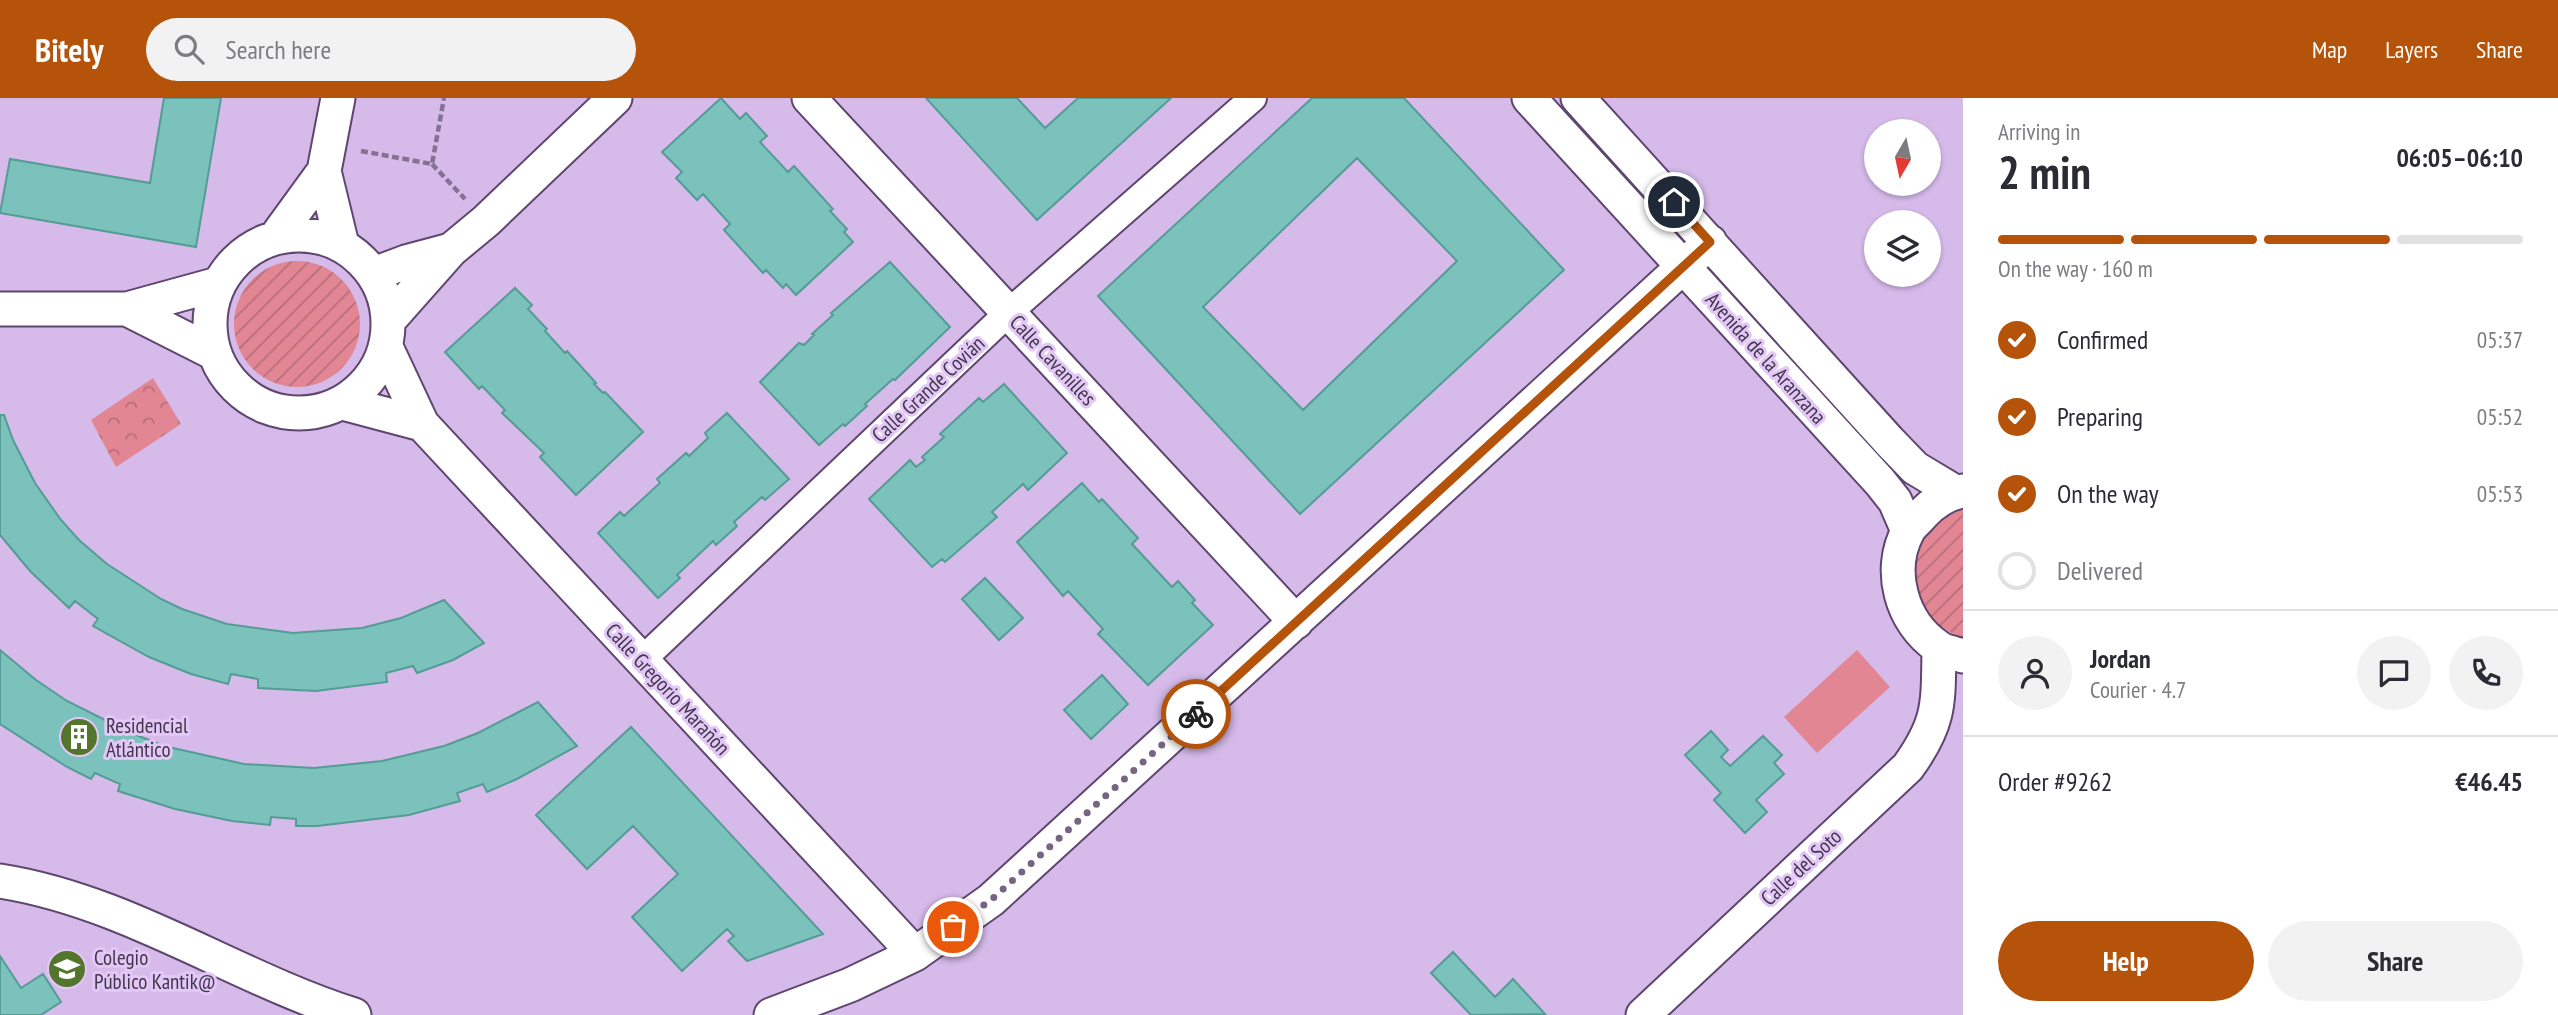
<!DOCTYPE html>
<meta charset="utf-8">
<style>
body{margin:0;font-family:"PT Sans Narrow",sans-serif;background:#f2f2f3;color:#2b2b33;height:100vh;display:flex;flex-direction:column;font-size:26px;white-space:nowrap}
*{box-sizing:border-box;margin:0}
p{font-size:23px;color:#7c7c81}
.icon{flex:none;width:38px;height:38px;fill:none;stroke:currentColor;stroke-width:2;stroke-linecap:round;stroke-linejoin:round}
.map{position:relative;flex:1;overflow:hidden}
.sheet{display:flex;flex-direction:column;background:#fff;width:595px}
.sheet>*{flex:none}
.needle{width:46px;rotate:189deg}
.controls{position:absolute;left:1864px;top:21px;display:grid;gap:14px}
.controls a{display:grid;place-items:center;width:77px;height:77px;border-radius:50%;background:#fff;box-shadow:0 2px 5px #0004;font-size:35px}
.pin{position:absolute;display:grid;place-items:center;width:60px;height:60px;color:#fff;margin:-30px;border:4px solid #fff;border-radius:50%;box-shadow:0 2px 7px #0007}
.courier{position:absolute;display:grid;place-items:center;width:70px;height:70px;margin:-35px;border:5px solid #b45309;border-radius:50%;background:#fff;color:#222;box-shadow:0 2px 9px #0007}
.summary em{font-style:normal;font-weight:800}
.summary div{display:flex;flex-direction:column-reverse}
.summary{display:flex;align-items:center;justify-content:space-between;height:119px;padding:0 35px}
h1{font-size:46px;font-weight:800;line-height:52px}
.bar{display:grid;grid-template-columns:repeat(4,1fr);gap:10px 7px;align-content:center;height:84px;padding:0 35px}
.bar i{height:9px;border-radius:5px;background:#e1e1e2}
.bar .active{background:#b45309}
.bar p{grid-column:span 4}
.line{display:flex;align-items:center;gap:18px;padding:0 35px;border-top:2px solid #e1e1e2}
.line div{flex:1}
.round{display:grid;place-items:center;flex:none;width:74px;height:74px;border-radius:37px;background:#f2f2f3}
ol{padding:0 35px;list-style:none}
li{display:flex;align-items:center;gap:21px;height:77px}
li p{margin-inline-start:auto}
li .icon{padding:7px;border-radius:50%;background:#b45309;color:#fff;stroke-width:4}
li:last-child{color:#7c7c81}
li i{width:38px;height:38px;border:4px solid #e1e1e2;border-radius:50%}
.primary-button{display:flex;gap:14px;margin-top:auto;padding:14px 35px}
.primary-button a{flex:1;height:80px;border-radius:42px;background:#b45309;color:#fff;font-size:28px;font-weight:800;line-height:80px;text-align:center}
.primary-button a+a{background:#f2f2f3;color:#2b2b33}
header{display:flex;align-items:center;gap:42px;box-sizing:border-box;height:98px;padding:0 35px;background:#b45309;color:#fff}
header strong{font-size:33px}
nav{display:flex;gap:38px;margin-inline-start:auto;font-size:24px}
.search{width:490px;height:63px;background:#f2f2f3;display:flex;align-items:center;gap:18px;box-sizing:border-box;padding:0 24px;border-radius:38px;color:#7c7c81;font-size:26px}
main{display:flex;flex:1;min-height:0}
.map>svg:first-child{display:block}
</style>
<header>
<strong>Bitely</strong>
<div class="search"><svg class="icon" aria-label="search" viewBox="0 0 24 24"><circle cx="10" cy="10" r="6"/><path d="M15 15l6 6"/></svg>Search here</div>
<nav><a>Map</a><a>Layers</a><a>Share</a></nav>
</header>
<main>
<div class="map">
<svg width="1963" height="917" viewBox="0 0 1963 917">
<defs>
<pattern id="forest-crowns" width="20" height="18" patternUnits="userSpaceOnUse" patternTransform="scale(1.75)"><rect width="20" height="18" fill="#e28694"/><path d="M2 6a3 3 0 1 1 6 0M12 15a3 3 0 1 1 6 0" fill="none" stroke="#b96e7b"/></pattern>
<pattern id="garden-furrows" width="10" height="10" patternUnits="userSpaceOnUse" patternTransform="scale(1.75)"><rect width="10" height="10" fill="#e28694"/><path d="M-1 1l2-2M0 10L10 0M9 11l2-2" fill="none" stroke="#b96e7b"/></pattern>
</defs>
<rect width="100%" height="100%" fill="#d5baea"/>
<path fill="url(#forest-crowns)" d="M153 280 181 326 116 369 91 322Z"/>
<path fill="url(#garden-furrows)" d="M234 226a63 63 0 1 1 126 0a63 63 0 1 1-126 0Z
M1963 404V541L1935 526 1923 511 1914 493V454L1934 421Z"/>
<path fill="#e28694" d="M1857 552 1890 589 1817 655 1784 619Z"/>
<path fill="#7bc1bc" stroke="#559b96" stroke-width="2" fill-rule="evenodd" d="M164 0H221L196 149 0 115 10 61 150 85Z
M721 0 740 21 746 15 767 38 760 44 788 74 794 68 833 111 830 113 847 131 844 134 853 144 796 197 786 186 783 190 766 172 763 175 724 132 730 126 703 96 697 102 676 80 682 74 662 54Z
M926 0H1017L1045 30 1078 0H1171L1037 122Z
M1312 0H1404L1564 172 1300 416 1098 198ZM1357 60 1457 163 1303 312 1203 209Z
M890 164 950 229 895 282 893 281 865 306 867 308 845 328 843 326 819 347 760 284 799 245 804 247 814 237 812 236 833 217 831 215Z
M515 190 532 207 528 211 547 231 545 233 565 255 567 253 596 285 594 286 603 295 605 294 643 334 576 397 540 359 544 355 502 315 505 312 482 288 479 291 445 254Z
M1004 286 1067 355 1028 392 1023 386 992 414 997 419 945 464 942 461 932 469 869 401 910 362 916 369 925 362 922 359 944 339 940 336 979 300 983 304Z
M727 315 789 381 765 402 762 399 734 424 737 428 716 447 713 443 677 477 680 480 658 500 598 435 620 414 624 418 660 385 657 381 686 355 689 358 708 340 705 335Z
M0 317H4L13 342 35 385 61 422 79 442 107 466 161 501 182 511 227 526 293 535 362 530 401 520 444 502 484 545 453 562 417 575 413 568 386 575 387 584 316 593 258 590V581L231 576 228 586 191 576 149 559 93 528 98 521 75 503 69 510 30 473 0 437Z
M1082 385 1099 404 1102 401 1138 440 1132 446 1172 489 1178 483 1195 502 1192 505 1213 527 1148 587 1098 536 1103 531 1068 493 1063 498 1017 444Z
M985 480 1023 520 999 542 962 501Z
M0 552 36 582 67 603 129 634 164 648 244 666 314 670 382 663 444 648 478 635 538 604 577 648 517 681 487 694 483 686 457 695 460 703 409 717 317 728H296V721L271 719 270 727 232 723 175 711 118 693 120 686 95 675 91 681 67 669 0 626Z
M1102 577 1128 606 1091 641 1064 612Z
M631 629 823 836 747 863 728 843 734 838 727 831 682 873 632 819 678 776 633 728 587 771 536 717Z
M1711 633 1728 652 1721 659 1730 668 1763 638 1782 657 1774 665 1784 676 1756 702 1767 714 1745 735 1714 702 1721 695 1685 657Z
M1453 854 1495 899 1513 881 1545 916 1471 917 1431 875Z
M0 858 21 890 43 876 61 904 41 917H0Z"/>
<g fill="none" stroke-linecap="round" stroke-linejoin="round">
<defs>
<path id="pedestrian" d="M642 562 1008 215 1253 0"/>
<path id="minor" d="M809 0 1296 524
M1529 0 1880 384 1895 403 1908 433
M1578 0 1889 343 1915 370 1955 394
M324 73 342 147
M210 226a89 89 0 1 1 178 0a89 89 0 1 1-178 0Z
M276 139 324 73 338 0
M374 176 406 164 451 152
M0 211H127L218 186
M127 211 214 255
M389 222 451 152 486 123 615 0
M386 249 422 326 915 856
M343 305 422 326
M1963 393C1948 395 1932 405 1922 417 1918 422 1911 427 1908 433 1887 472 1901 524 1938 549 1944 554 1955 555 1963 558
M0 783C127 803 234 879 354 917
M771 917 850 887 915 856 991 802 1710 144
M1643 917 1908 669C1941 623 1938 605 1939 550"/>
</defs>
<use href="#pedestrian" stroke="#5e466f" stroke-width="30"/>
<use href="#minor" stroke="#5e466f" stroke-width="37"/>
<path stroke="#857292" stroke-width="4.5" stroke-dasharray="7 3.5" stroke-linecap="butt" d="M361 53 432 66 444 0
M432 66 465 101"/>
<use href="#pedestrian" stroke="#fff" stroke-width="26"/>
<use href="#minor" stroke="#fff" stroke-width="33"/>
</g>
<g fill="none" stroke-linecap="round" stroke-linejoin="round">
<path stroke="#756582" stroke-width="7" stroke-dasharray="0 12.6" d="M953 829 991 802 1196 616"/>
<path stroke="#b45309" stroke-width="9" d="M1196 616 1710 144 1674 104"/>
</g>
<defs>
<symbol id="building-disc" viewBox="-11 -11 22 22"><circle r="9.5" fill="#54752c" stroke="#e2c7f7"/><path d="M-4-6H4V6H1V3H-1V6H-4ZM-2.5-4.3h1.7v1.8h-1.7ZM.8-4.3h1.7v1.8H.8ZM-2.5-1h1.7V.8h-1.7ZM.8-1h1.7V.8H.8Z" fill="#fff"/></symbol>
<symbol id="school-disc" viewBox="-11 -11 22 22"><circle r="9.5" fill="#54752c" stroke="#e2c7f7"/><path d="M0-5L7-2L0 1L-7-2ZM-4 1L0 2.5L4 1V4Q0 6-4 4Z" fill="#fff"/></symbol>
</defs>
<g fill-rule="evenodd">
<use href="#building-disc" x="57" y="617" width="44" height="44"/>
<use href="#school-disc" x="45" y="849" width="44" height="44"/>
</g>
<g text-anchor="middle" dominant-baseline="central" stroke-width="6" stroke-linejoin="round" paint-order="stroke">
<g font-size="21" fill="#42374a" stroke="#e2c7f7">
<text transform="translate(1766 260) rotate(48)">Avenida de la Aranzana</text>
<text transform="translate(1053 262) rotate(47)">Calle Cavanilles</text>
<text transform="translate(928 291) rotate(-43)">Calle Grande Covián</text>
<text transform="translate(668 591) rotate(47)">Calle Gregorio Marañón</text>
<text transform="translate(1801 769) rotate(-43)">Calle del Soto</text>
</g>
<g font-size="21" fill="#42374a" stroke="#e2c7f7" text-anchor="start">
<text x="106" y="627">Residencial<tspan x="106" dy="24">Atlántico</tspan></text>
<text x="94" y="859">Colegio<tspan x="94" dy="24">Público Kantik@</tspan></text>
</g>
</g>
</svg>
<div class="controls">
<a><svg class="needle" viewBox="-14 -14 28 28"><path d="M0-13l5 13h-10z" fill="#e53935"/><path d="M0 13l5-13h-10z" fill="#7c7c81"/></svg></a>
<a><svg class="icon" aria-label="layers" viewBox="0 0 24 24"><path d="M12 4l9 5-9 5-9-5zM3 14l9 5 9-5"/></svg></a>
</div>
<div class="pin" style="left:953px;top:829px;background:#ea580c"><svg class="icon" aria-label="bag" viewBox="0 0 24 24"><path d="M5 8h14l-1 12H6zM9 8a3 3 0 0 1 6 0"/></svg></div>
<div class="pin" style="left:1674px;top:104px;background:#1f2937"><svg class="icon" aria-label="home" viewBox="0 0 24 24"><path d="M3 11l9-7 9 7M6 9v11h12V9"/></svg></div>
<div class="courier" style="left:1196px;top:616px"><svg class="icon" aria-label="bike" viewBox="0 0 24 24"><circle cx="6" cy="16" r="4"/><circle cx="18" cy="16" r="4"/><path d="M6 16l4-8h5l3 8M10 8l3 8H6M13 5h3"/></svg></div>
</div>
<section class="sheet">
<div class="summary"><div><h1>2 min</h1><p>Arriving in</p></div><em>06:05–06:10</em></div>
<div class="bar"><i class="active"></i><i class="active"></i><i class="active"></i><i></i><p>On the way · 160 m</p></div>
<ol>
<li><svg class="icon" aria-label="check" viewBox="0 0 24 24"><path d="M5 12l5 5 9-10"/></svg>Confirmed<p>05:37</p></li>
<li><svg class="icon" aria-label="check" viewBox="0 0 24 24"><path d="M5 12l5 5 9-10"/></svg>Preparing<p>05:52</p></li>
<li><svg class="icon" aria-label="check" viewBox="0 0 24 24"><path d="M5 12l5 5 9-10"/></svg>On the way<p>05:53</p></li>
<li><i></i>Delivered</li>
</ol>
<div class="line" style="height:126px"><a class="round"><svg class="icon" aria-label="person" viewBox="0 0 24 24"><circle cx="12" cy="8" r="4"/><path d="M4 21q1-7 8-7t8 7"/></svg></a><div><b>Jordan</b><p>Courier · 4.7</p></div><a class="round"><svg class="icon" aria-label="chat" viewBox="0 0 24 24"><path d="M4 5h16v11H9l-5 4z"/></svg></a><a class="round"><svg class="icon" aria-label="phone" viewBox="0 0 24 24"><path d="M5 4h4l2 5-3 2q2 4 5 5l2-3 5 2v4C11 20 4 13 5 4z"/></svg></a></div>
<div class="line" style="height:91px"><div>Order #9262</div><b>€46.45</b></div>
<div class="primary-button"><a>Help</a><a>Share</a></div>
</section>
</main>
